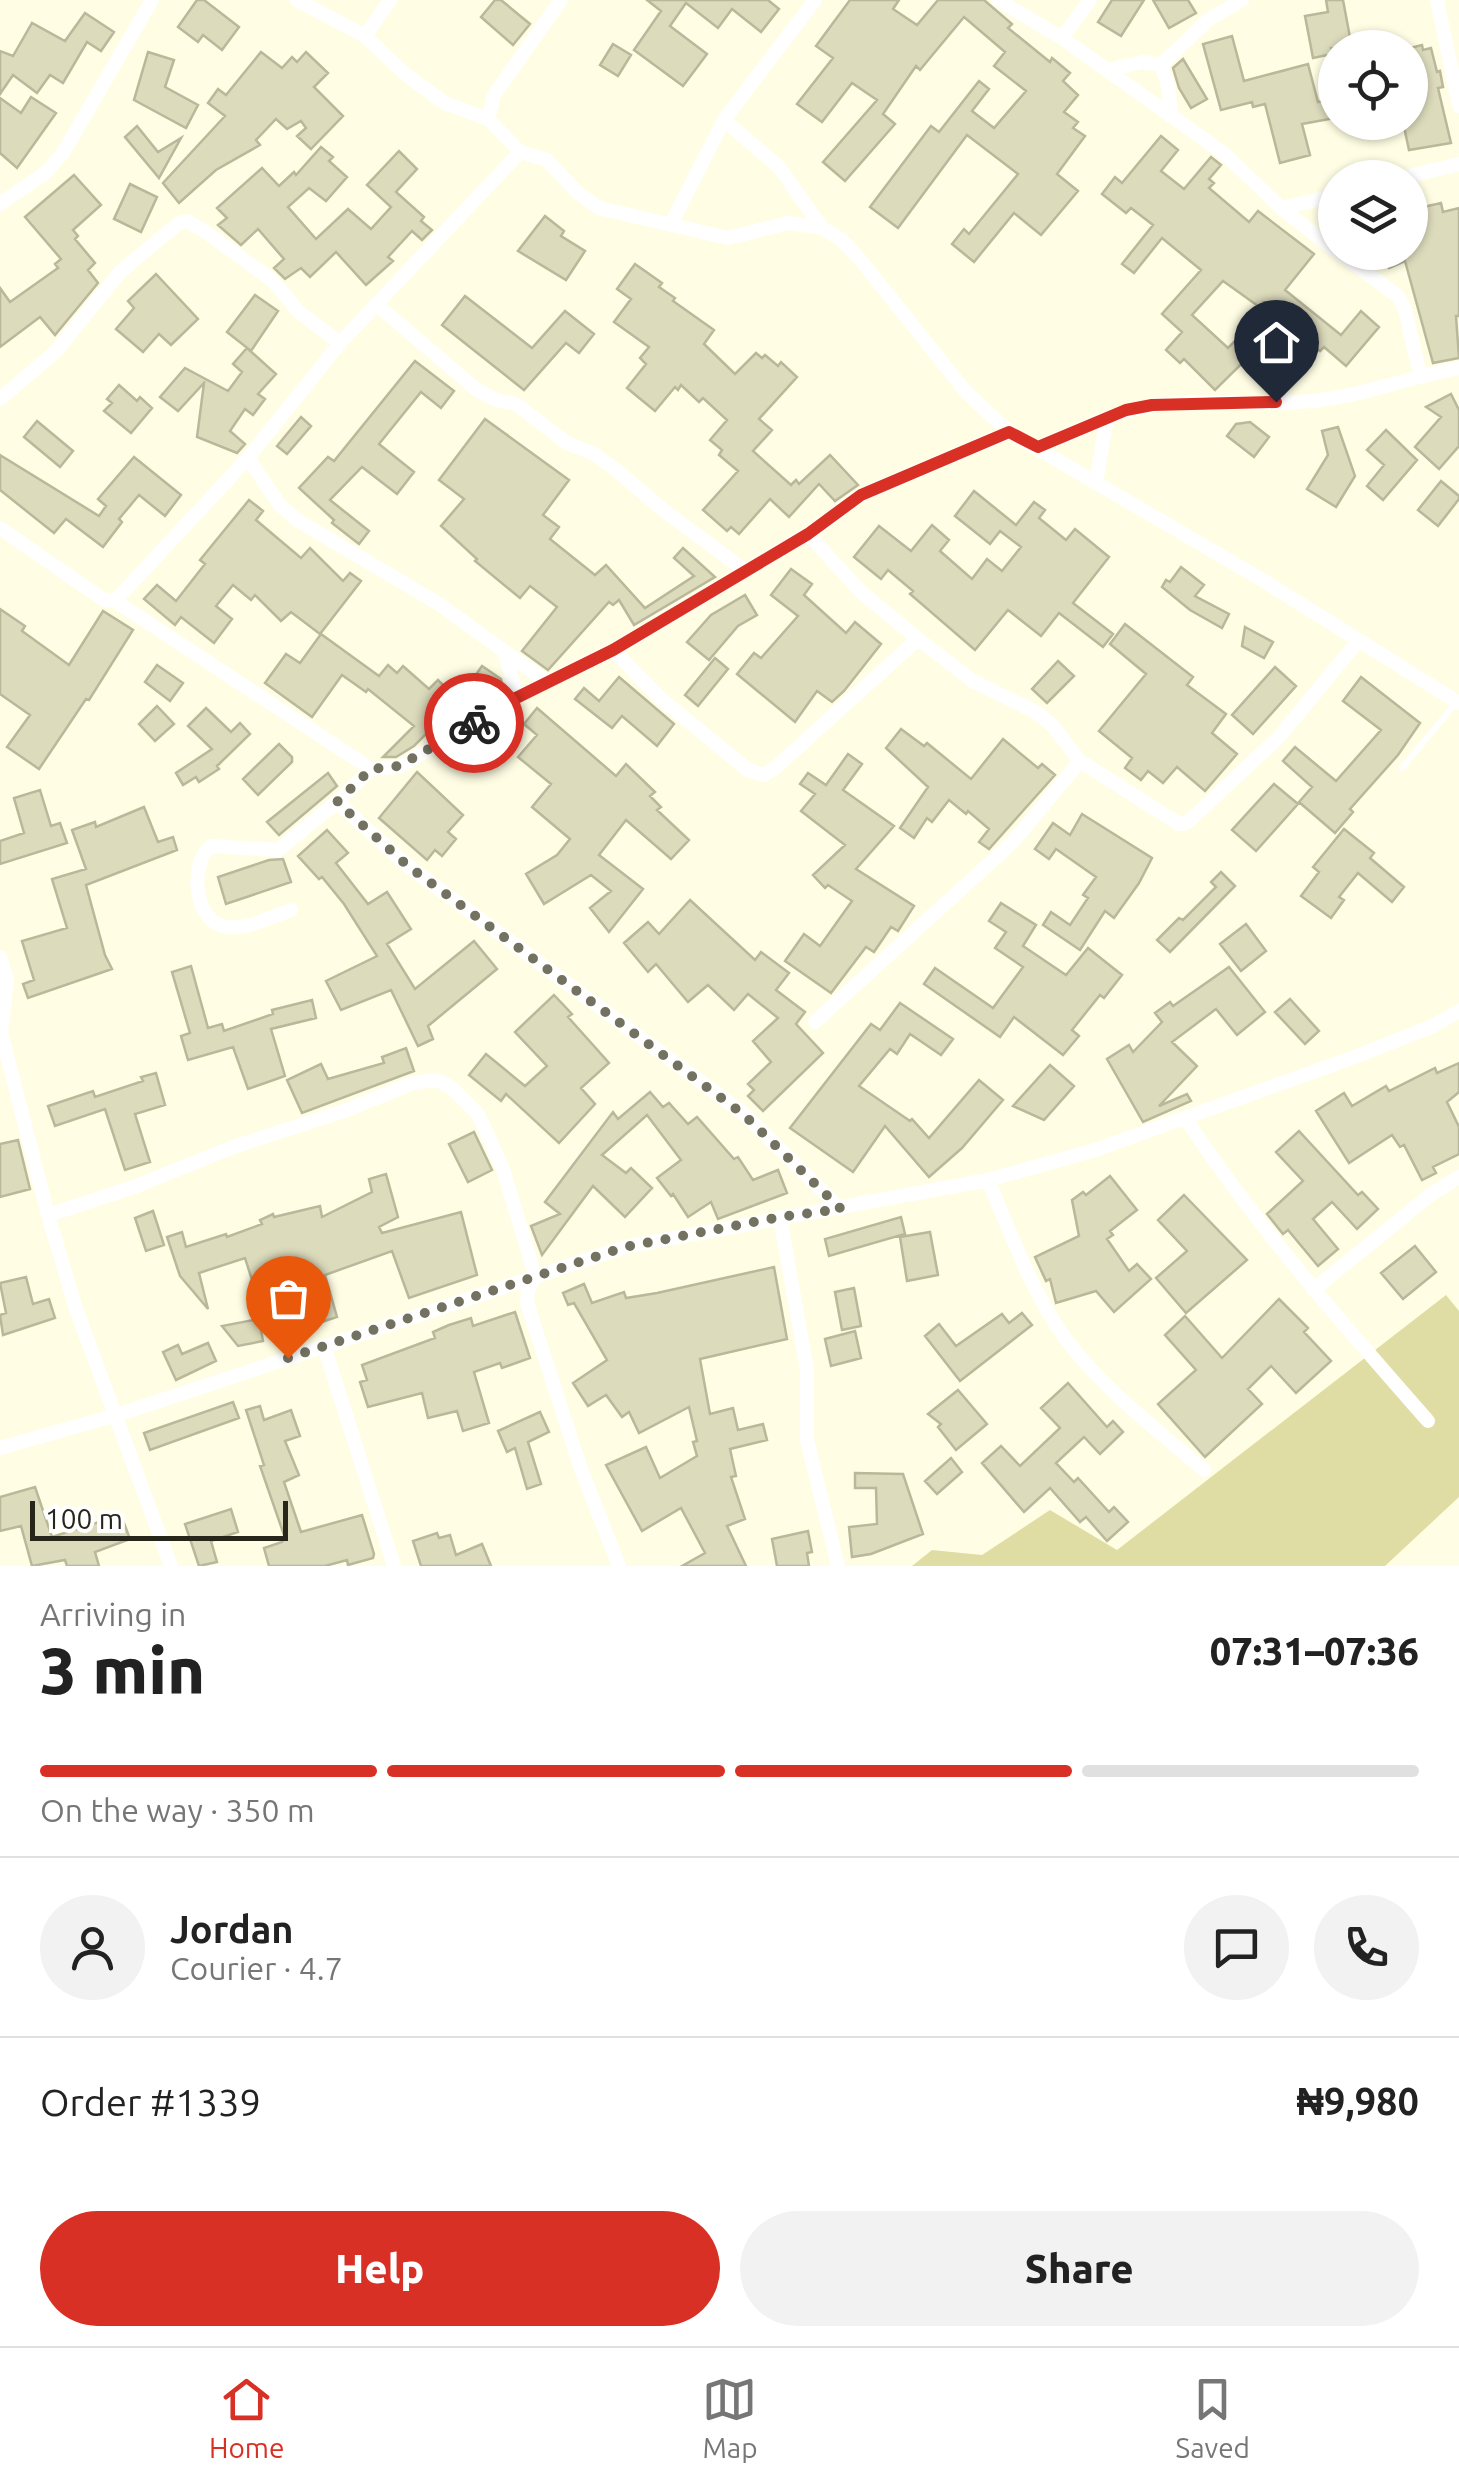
<!DOCTYPE html>
<meta charset="utf-8">
<style>
body{margin:0;font-family:Ubuntu,sans-serif;background:#f2f2f2;color:#222;height:100vh;display:flex;flex-direction:column;font-size:38px;white-space:nowrap}
*{box-sizing:border-box;margin:0}
p{font-size:32px;color:#767676}
.icon{flex:none;width:55px;height:55px;fill:none;stroke:currentColor;stroke-width:2;stroke-linecap:round;stroke-linejoin:round}
.map{position:relative;height:1566px;overflow:hidden}
.details{display:flex;flex-direction:column;background:#fff;flex:1}
.details>*{flex:none}
.fabs{position:absolute;left:1318px;top:30px;display:grid;gap:20px}
.fabs a{display:grid;place-items:center;width:110px;height:110px;border-radius:50%;background:#fff;box-shadow:0 2px 8px #0004;font-size:50px}
.scale{position:absolute;left:30px;bottom:25px;width:258px;box-sizing:border-box;padding-left:10px;border:5px solid #27261b;border-top:0;font-size:28px;line-height:35px;white-space:nowrap;color:#27261b;-webkit-text-stroke:8px #fff;paint-order:stroke}
.pin{position:absolute;display:grid;place-items:center;width:85px;height:85px;color:#fff;margin:-102px -42px;border-radius:50% 50% 50% 0;rotate:-45deg;box-shadow:0 0 10px #0007}
.pin .icon{rotate:45deg}
.courier{position:absolute;display:grid;place-items:center;width:100px;height:100px;margin:-50px;border:8px solid #d93025;border-radius:50%;background:#fff;color:#222;box-shadow:0 2px 12px #0007}
.overview em{font-style:normal;font-weight:800}
.overview div{display:flex;flex-direction:column-reverse}
.overview{display:flex;align-items:center;justify-content:space-between;height:170px;padding:0 40px}
h1{font-size:65px;font-weight:800;line-height:75px}
.bar{display:grid;grid-template-columns:repeat(4,1fr);gap:15px 10px;align-content:center;height:120px;padding:0 40px}
.bar i{height:12px;border-radius:8px;background:#e0e0e0}
.bar .selected{background:#d93025}
.bar p{grid-column:span 4}
.line{display:flex;align-items:center;gap:25px;padding:0 40px;border-top:2px solid #e0e0e0}
.line div{flex:1}
.round{display:grid;place-items:center;flex:none;width:105px;height:105px;border-radius:52px;background:#f2f2f2}
.button{display:flex;gap:20px;margin-top:auto;padding:20px 40px}
.button a{flex:1;height:115px;border-radius:60px;background:#d93025;color:#fff;font-size:40px;font-weight:800;line-height:115px;text-align:center}
.button a+a{background:#f2f2f2;color:#222}
.menu{display:flex;justify-content:space-around;align-items:center;height:140px;border-top:2px solid #e0e0e0;background:#fff;font-size:28px;color:#767676}
.menu a{display:grid;justify-items:center;gap:5px}
.menu .selected{color:#d93025}
.map>svg:first-child{display:block}
</style>
<div class="map">
<svg width="1459" height="1566" viewBox="0 0 1459 1566">
<rect width="100%" height="100%" fill="#fffee4"/>
<path fill="#e0dda4" d="M1446 1295 1459 1311V1497L1385 1566H912L932 1550 982 1555 1050 1510 1117 1550Z"/>
<path fill="#dcdbbc" stroke="#b9b89a" stroke-width="2.5" fill-rule="evenodd" d="M197 0H204L239 27 222 50 203 35 198 42 178 27Z
M495 0H501L530 24 513 45 481 17Z
M647 0H768L779 9 761 32 732 9 718 28 686 3 670 26 707 54 683 86 634 50 661 11Z
M850 0H899L893 9 917 25 938 0H984L1012 24 1008 28 1050 62 1052 58 1070 73 1063 81 1078 95 1064 112 1078 122 1073 128 1085 136 1057 174 1078 191 1041 235 1014 213 974 262 952 244 964 229 969 234 1018 174 967 135 898 228 870 207 931 126 939 132 979 81 989 89 972 111 994 128 1026 91 994 66 1005 52 964 17 920 70 916 66 883 114 895 124 845 181 823 162 877 100 852 83 822 122 797 104 833 58 816 46Z
M1112 0H1144L1121 36 1098 22Z
M1153 0H1188L1196 13 1169 28Z
M1326 0H1343L1352 48H1331L1332 54 1313 58 1305 16 1328 12Z
M85 13 114 32 101 51 87 42 63 83 50 75 37 93 13 75 0 94V51L13 56 32 23 65 41Z
M1232 36 1244 81 1308 64 1318 102 1335 99V118L1302 124 1310 155 1280 163 1265 104 1253 107 1252 102 1221 110 1203 44Z
M613 44 631 55 618 76 600 65Z
M1422 45 1423 50 1431 48 1437 72 1440 71 1443 87 1438 88 1451 143 1409 150 1403 122H1410V48Z
M148 52 174 60 165 87 198 105 186 128 134 100Z
M261 52 282 68 292 57 297 62 306 52 328 73 314 87 343 116 311 149 297 136 306 128 301 121 287 129 276 119 256 140 260 145 216 170 179 203 163 183 225 116 208 103 218 89 226 95Z
M1183 59 1207 99 1191 108 1179 88 1173 68Z
M31 97 56 113 17 168 0 153V98L21 113Z
M137 126 158 152 181 138 159 178 125 137Z
M1161 136 1178 150 1161 171 1184 189 1211 157 1221 165 1209 179 1214 183 1209 188 1249 222 1258 211 1314 254 1285 290 1341 335 1361 311 1379 327 1346 366 1324 347 1320 351 1284 322 1215 390 1184 359 1180 363 1166 350 1182 332 1162 314 1201 270 1162 238 1134 273 1122 264 1153 225 1131 208 1126 213 1102 194 1115 177 1122 183ZM1223 281 1265 311 1228 348 1192 315Z
M321 147 333 157 329 161 347 177 326 201 309 188 288 207 316 239 348 209 371 229 391 207 367 185 399 151 417 169 396 192 424 217 421 221 432 230 422 240 412 231 388 257 393 261 366 285 336 252 310 277 301 268 285 279 274 268 284 259 258 229 241 245 218 225 227 218 217 208 262 168 279 186 294 172 296 175Z
M74 175 101 205 73 230 78 236 75 239 95 263 88 270 98 283 55 335 40 317 0 347V288L10 302 58 268 55 264 61 259 25 217Z
M130 184 157 197 141 232 114 219Z
M1441 203 1443 212 1459 208V316H1456L1459 358 1433 363 1405 261 1389 268 1374 252H1410V210Z
M545 216 564 231 561 236 585 251 566 280 518 251Z
M635 264 662 283 659 287 675 298 673 301 714 330 704 344 735 374 756 353 762 358 765 355 778 366 781 362 797 377 759 419 772 430 753 451 791 485 796 480 799 484 830 455 858 485 835 501 819 484 789 517 770 499 739 534 731 527 727 531 703 510 738 471 719 455 722 450 710 440 727 420 703 398 699 402 681 385 678 390 675 387 655 411 627 388 646 364 640 358 649 347 614 322 631 299 617 289Z
M156 274 198 319 171 345 159 334 143 352 116 329 134 308 128 301Z
M255 295 278 311 251 351 227 332Z
M465 296 532 348 565 311 594 334 579 353 566 343 524 390 442 325Z
M247 348 276 374 258 394 265 399 253 415 245 409 230 431 245 444 237 453 197 437 204 383 178 411 160 397 185 368 228 391 242 372 233 364Z
M415 361 454 391 441 408 421 392 379 444 414 472 397 494 362 467 330 500 369 531 359 544 332 523 334 520 299 488 328 457 334 461Z
M119 385 137 401 140 397 152 408 131 433 104 411 112 403 107 399Z
M1451 394 1459 410V446L1439 469 1415 447 1441 417 1426 407Z
M301 417 311 426 287 454 277 446Z
M485 419 569 480 543 515 559 527 550 539 595 575 606 565 645 608 694 576 674 558 683 548 715 577 634 625 619 600 613 605 609 602 548 670 522 651 557 607 530 586 520 598 475 561 477 559 441 526 464 499 439 480Z
M37 421 73 451 60 467 24 437Z
M1250 422 1269 437 1254 457 1227 436 1236 424Z
M1338 427 1355 476 1336 507 1307 489 1328 455 1322 431Z
M1386 430 1417 460 1383 500 1367 486 1384 465 1367 450Z
M0 455 99 516 106 506 98 499 134 457 181 495 165 516 139 495 119 519 122 522 103 547 66 519 54 533 0 490Z
M1441 481 1459 496V499L1438 526 1418 510Z
M974 491 1016 525 1034 502 1045 510 1039 518 1066 540 1075 529 1109 557 1073 603 1113 634 1103 647 1059 613 1041 636 1008 610 975 650 910 594 913 591 888 570 881 579 854 557 879 526 911 551 932 525 949 540 940 551 972 579 987 559 1002 571 1021 547 1000 531 990 544 955 516Z
M249 500 263 511 256 520 301 558 310 548 343 581 350 573 361 581 320 634 291 612 281 621 255 595 251 600 233 585 216 606 232 619 214 643 181 617 175 625 144 599 157 585 176 601 205 564 200 560Z
M1181 567 1204 585 1195 596 1229 614 1222 628 1190 610 1162 587 1166 580 1170 582Z
M791 569 812 584 804 595 846 633 855 622 881 644 844 691 832 702 817 691 795 722 737 674 754 653 761 658 798 616 771 595Z
M745 595 757 615 738 626 709 660 687 642 711 615Z
M0 609 25 626 22 631 69 665 103 611 133 630 89 700 86 699 39 769 7 747 30 715 0 694Z
M1125 624 1193 677 1187 685 1226 714 1212 733 1237 754 1205 791 1177 767 1163 783 1148 771 1141 780 1125 768 1132 758 1099 731 1146 674 1110 644Z
M1245 627 1273 642 1264 658 1242 646Z
M321 634 379 676 388 665 397 673 403 666 429 689 438 680 458 700 482 666 501 679 503 688 498 696 456 721 448 712 414 746 396 757H383L414 726 368 689 366 692 342 675 312 717 265 683 286 654 300 663Z
M715 658 728 669 698 706 685 695Z
M1058 661 1074 676 1047 703 1032 689Z
M157 665 183 683 170 701 145 682Z
M1275 667 1296 686 1253 734 1232 715Z
M619 677 674 724 657 746 622 716 612 728 575 699 584 688 599 701Z
M1361 677 1420 723 1398 755 1350 809 1353 812 1335 833 1299 802 1312 787 1283 761 1295 747 1336 781 1381 730 1343 701Z
M157 706 174 724 155 741 139 724Z
M206 708 231 732 240 723 250 734 217 766 219 769 199 782 196 777 183 785 176 773 212 749 188 726Z
M537 708 616 776 626 764 655 792 650 796 661 807 657 810 689 840 671 859 626 820 599 855 643 889 609 932 590 908 611 891 591 875 544 904 526 874 557 855 570 839 532 807 551 784 518 757 537 735 524 724Z
M901 729 924 746 927 743 971 779 1003 739 1038 768 1042 764 1055 775 989 849 979 842 989 829 968 811 966 814 949 800 932 822 927 818 914 838 900 828 928 787 886 748Z
M279 744 292 757V762L258 795 243 779Z
M848 754 862 764 843 790 894 826 856 869 914 906 898 931 891 927 874 952 866 947 831 993 785 961 804 934 820 946 852 901 828 885 825 888 813 875 845 845 801 811 815 794 800 784 808 773 826 785Z
M417 772 463 815 448 832 456 839 442 856 435 850 427 860 379 818Z
M328 773 337 786 279 835 267 822Z
M1274 784 1298 804 1256 851 1232 830Z
M40 790 51 826 60 823 67 843 0 864V841L24 833 14 798Z
M144 807 158 842 173 837 177 850 86 885 105 955 112 969 28 998 23 984 34 980 22 941 67 928 52 879 86 869 72 830 95 822 96 827Z
M1082 814 1152 858 1139 883 1114 918 1105 911 1080 950 1043 925 1051 912 1070 925 1088 898 1083 895 1096 877 1056 849 1049 859 1035 849 1053 823 1070 835Z
M1344 829 1374 853 1370 858 1404 887 1392 902 1358 873 1339 897 1344 900 1331 918 1301 896 1319 872 1313 867Z
M327 830 348 853 336 863 368 904 387 892 411 929 387 944 415 989 474 941 497 969 428 1026 433 1039 418 1046 391 990 341 1010 326 981 377 956 344 904 322 877 319 879 298 856Z
M283 859 291 882 226 904 218 877 269 860Z
M1221 872 1235 886 1170 952 1157 940 1179 918 1183 920 1216 887 1211 882Z
M690 900 755 960 761 952 789 973 776 990 805 1012 796 1024 823 1053 763 1111 748 1096 754 1090 748 1084 771 1062 753 1041 778 1018 748 994 734 1010 708 985 688 1002 656 964 648 972 624 943 648 922 659 934Z
M1001 903 1036 925 1023 946 1066 975 1088 948 1122 975 1104 998 1100 995 1072 1030 1079 1036 1063 1055 1014 1017 1000 1037 924 984 935 968 993 1008 1023 967 995 948 1006 932 989 921Z
M1246 924 1266 951 1241 971 1220 944Z
M191 966 208 1028 222 1024 224 1031 273 1014 272 1010 312 1000 316 1018 271 1029 285 1076 248 1089 233 1047 188 1060 181 1036 190 1033 172 972Z
M1229 967 1265 1012 1237 1035 1216 1009 1172 1042 1197 1066 1159 1106 1187 1094 1191 1101 1143 1122 1107 1059 1129 1045 1133 1052 1162 1022 1155 1013 1170 1002 1173 1006Z
M554 995 572 1014 568 1017 609 1063 581 1088 595 1104 559 1143 506 1094 501 1101 469 1075 486 1054 525 1086 547 1066 515 1032Z
M1290 999 1319 1031 1305 1044 1275 1012Z
M900 1003 953 1039 941 1055 910 1034 897 1054 890 1049 859 1086 910 1121 912 1119 929 1138 979 1080 1003 1100 962 1148 929 1177 885 1126 853 1172 790 1128 871 1024 880 1030Z
M406 1048 414 1071 302 1113 287 1080 321 1064 328 1079 384 1063 382 1057Z
M1459 1063V1092L1447 1102 1459 1127V1154L1433 1167 1436 1173 1422 1180 1404 1145 1400 1147 1392 1135 1349 1163 1316 1111 1344 1093 1352 1106 1386 1086 1389 1091 1435 1068 1437 1073Z
M1050 1065 1074 1086 1044 1120 1013 1106Z
M156 1073 165 1105 135 1114 150 1162 125 1170 105 1109 55 1126 48 1106 93 1091 95 1097 143 1081 141 1077Z
M650 1092 663 1107 669 1103 688 1124 697 1117 734 1159 738 1157 753 1180 778 1170 787 1193 718 1219 711 1202 688 1217 673 1194 671 1196 657 1178 681 1160 647 1115 602 1155 626 1173 631 1168 652 1188 625 1217 593 1186 542 1255 531 1226 560 1214 545 1202 613 1112 618 1119Z
M1299 1131 1358 1195 1362 1192 1378 1209 1357 1229 1332 1202 1313 1219 1338 1249 1318 1266 1288 1230 1283 1234 1267 1214 1303 1181 1276 1152Z
M474 1132 492 1170 468 1182 449 1144Z
M18 1140 30 1189 0 1197V1144Z
M386 1174 398 1217 379 1227 382 1233 461 1212 477 1275 409 1298 392 1251 325 1275 337 1317 295 1331 282 1299 260 1305 245 1258 199 1273 208 1309 180 1276 167 1237 182 1232 186 1247 226 1234 227 1237 262 1224 260 1220 273 1214 274 1217 320 1206 322 1217 372 1192 369 1179Z
M1110 1176 1137 1210 1110 1231 1113 1235 1107 1239 1129 1271 1137 1264 1151 1279 1114 1312 1096 1291 1056 1303 1050 1279 1046 1281 1035 1257 1079 1236 1072 1200 1083 1192 1086 1195Z
M1184 1195 1247 1260 1186 1313 1156 1278 1187 1251 1158 1220Z
M153 1211 164 1245 146 1251 135 1218Z
M901 1217 905 1234 829 1256 825 1239Z
M930 1232 938 1275 907 1281 900 1237Z
M1415 1246 1436 1272 1403 1299 1381 1273Z
M774 1267 787 1339 700 1359 710 1414 733 1408 738 1430 763 1424 767 1440 730 1449 736 1476 731 1477 745 1519 727 1526 746 1566H682L705 1553 681 1508 642 1531 606 1465 646 1447 660 1478 697 1456 693 1442 697 1441 689 1407 639 1433 629 1412 622 1417 606 1395 588 1406 573 1383 607 1360 574 1303 568 1305 563 1293 584 1284 592 1303 624 1292 626 1298 657 1293Z
M26 1277 33 1304 49 1299 55 1318 3 1335 0 1315 6 1313 0 1283Z
M854 1288 861 1326 842 1330 835 1292Z
M1279 1299 1308 1328 1304 1332 1331 1361 1296 1393 1271 1366 1248 1389 1262 1404 1205 1457 1158 1404 1196 1370 1165 1335 1185 1316 1222 1358Z
M515 1312 530 1358 502 1368 500 1363 474 1372 489 1423 463 1431 457 1411 428 1418 422 1393 368 1407 360 1382 367 1380 362 1365 435 1338 433 1332 449 1325 471 1318 473 1326Z
M1022 1313 1032 1325 960 1381 925 1336 939 1324 956 1346 1002 1314 1009 1323Z
M259 1319 263 1341 238 1346 222 1326Z
M855 1331 861 1358 831 1366 825 1339Z
M208 1343 216 1361 176 1380 163 1352 178 1345 182 1354Z
M1068 1383 1107 1427 1113 1421 1123 1432 1100 1454 1084 1437 1056 1463 1074 1482 1078 1478 1109 1512 1114 1507 1128 1522 1107 1541 1086 1517 1080 1522 1050 1488 1024 1512 982 1463 1001 1446 1020 1466 1060 1428 1041 1408Z
M958 1390 987 1424 956 1450 938 1427 941 1424 928 1414Z
M233 1402 239 1418 150 1450 144 1433Z
M260 1406 264 1420 291 1410 300 1436 285 1441 299 1475 284 1482 301 1532 362 1515 374 1554 373 1558 348 1565 347 1560 325 1566H269L264 1548 282 1542 285 1538 260 1466 264 1465 246 1410Z
M540 1412 549 1432 528 1442 541 1484 527 1489 515 1448 507 1452 498 1431Z
M951 1458 962 1472 937 1494 925 1481Z
M855 1473 903 1474 923 1534 871 1554 852 1557 849 1527 877 1524 876 1488H855Z
M35 1487 52 1537 121 1515 130 1539 95 1552 99 1566H67L65 1560 32 1566 21 1526 0 1531V1497Z
M231 1509 238 1532 211 1541 217 1562 199 1566 185 1524Z
M808 1531 812 1552 807 1553 809 1566H777L772 1539Z
M437 1533 439 1538 450 1535 456 1555 482 1544 491 1566H421L413 1541Z"/>
<g fill="none" stroke-linecap="round" stroke-linejoin="round">
<path stroke="#fff" stroke-width="6" d="M1402 768 1456 703"/>
<path stroke="#fff" stroke-width="14" d="M297 0 365 36 405 74 445 103 488 119 520 152 547 160 577 192 599 208 728 238 788 223 822 228 842 240 863 263 966 392 1009 432 1259 578 1459 703
M998 0 1062 38 1226 155 1281 208 1335 250
M1437 0 1459 106
M365 36 390 0
M1062 38 1090 0
M1161 65 1208 20 1242 0
M1161 65 1167 82 1172 116
M1107 70 1143 62 1161 65
M488 119 494 95 561 0
M724 120 779 167 822 228
M1401 178 1459 164
M0 204 44 174 63 153 152 0
M1281 208 1335 196
M671 224 724 120 815 0
M1338 252 1398 296 1405 309 1420 375
M376 304 477 390 496 400 516 404 567 443 592 453 614 468 662 509 744 570
M0 399 56 351 121 271 179 223 187 221 206 232 273 281 299 312 340 343
M1038 447 1107 418
M248 458 279 504 297 520 439 604 547 682
M1096 483 1107 418C1168 393 1236 406 1300 402 1355 399 1405 378 1459 368
M0 528 104 600 115 601 248 458 340 343 520 152
M808 534 861 592 918 639 973 681 1036 712 1053 726 1080 761 1179 824 1187 823 1279 737 1358 641
M115 601 371 769
M613 650 660 698 748 770 764 775 775 768 918 639
M505 654 517 697
M337 802 408 866 743 1113 841 1209
M291 910C271 917 242 932 222 926 193 917 190 863 211 846L278 850 337 802 371 769 399 767 517 697 613 650 808 534 861 495 1009 432
M0 957 7 979 1 1032 48 1215 76 1309 171 1566
M815 1022 1013 842 1080 761
M1186 1119C1257 1227 1343 1324 1428 1421
M988 1180C1011 1233 1031 1291 1065 1338 1103 1389 1156 1429 1204 1470
M48 1215 134 1187 233 1147 347 1110 413 1083 436 1080 451 1087 478 1114 503 1169 535 1275 528 1291 527 1303 581 1469 619 1566
M780 1217 807 1370V1440L838 1566
M1313 1290 1429 1196 1459 1177
M324 1346 394 1566
M0 1448 117 1415 625 1247 988 1180 1098 1149 1352 1058 1433 1026 1459 1011"/>
</g>
<g fill="none" stroke-linecap="round" stroke-linejoin="round">
<path stroke="#737261" stroke-width="10" stroke-dasharray="0 18" d="M288 1358 625 1247 780 1217 841 1209 743 1114 408 866 337 802 371 769 399 766 474 723"/>
<path stroke="#d93025" stroke-width="12" d="M474 723 516 698 613 650 808 534 861 495 1009 432 1038 447 1126 410 1152 405 1276 402"/>
</g>
</svg>
<div class="fabs">
<a><svg class="icon" aria-label="locate" viewBox="0 0 24 24"><circle cx="12" cy="12" r="6"/><path d="M12 2v4M12 18v4M2 12h4M18 12h4"/></svg></a>
<a><svg class="icon" aria-label="layers" viewBox="0 0 24 24"><path d="M12 4l9 5-9 5-9-5zM3 14l9 5 9-5"/></svg></a>
</div>
<div class="scale">100 m</div>
<div class="pin" style="left:288px;top:1358px;background:#ea580c"><svg class="icon" aria-label="bag" viewBox="0 0 24 24"><path d="M5 8h14l-1 12H6zM9 8a3 3 0 0 1 6 0"/></svg></div>
<div class="pin" style="left:1276px;top:402px;background:#1f2937"><svg class="icon" aria-label="home" viewBox="0 0 24 24"><path d="M3 11l9-7 9 7M6 9v11h12V9"/></svg></div>
<div class="courier" style="left:474px;top:723px"><svg class="icon" aria-label="bike" viewBox="0 0 24 24"><circle cx="6" cy="16" r="4"/><circle cx="18" cy="16" r="4"/><path d="M6 16l4-8h5l3 8M10 8l3 8H6M13 5h3"/></svg></div>
</div>
<section class="details">
<div class="overview"><div><h1>3 min</h1><p>Arriving in</p></div><em>07:31–07:36</em></div>
<div class="bar"><i class="selected"></i><i class="selected"></i><i class="selected"></i><i></i><p>On the way · 350 m</p></div>
<div class="line" style="height:180px"><a class="round"><svg class="icon" aria-label="person" viewBox="0 0 24 24"><circle cx="12" cy="8" r="4"/><path d="M4 21q1-7 8-7t8 7"/></svg></a><div><b>Jordan</b><p>Courier · 4.7</p></div><a class="round"><svg class="icon" aria-label="chat" viewBox="0 0 24 24"><path d="M4 5h16v11H9l-5 4z"/></svg></a><a class="round"><svg class="icon" aria-label="phone" viewBox="0 0 24 24"><path d="M5 4h4l2 5-3 2q2 4 5 5l2-3 5 2v4C11 20 4 13 5 4z"/></svg></a></div>
<div class="line" style="height:130px"><div>Order #1339</div><b>₦9,980</b></div>
<div class="button"><a>Help</a><a>Share</a></div>
</section>
<nav class="menu">
<a class="selected"><svg class="icon" aria-label="home" viewBox="0 0 24 24"><path d="M3 11l9-7 9 7M6 9v11h12V9"/></svg>Home</a>
<a><svg class="icon" aria-label="map" viewBox="0 0 24 24"><path d="M3 6l6-2 6 2 6-2v14l-6 2-6-2-6 2zM9 4v14M15 6v14"/></svg>Map</a>
<a><svg class="icon" aria-label="saved" viewBox="0 0 24 24"><path d="M7 4h10v16l-5-4-5 4z"/></svg>Saved</a>
</nav>
